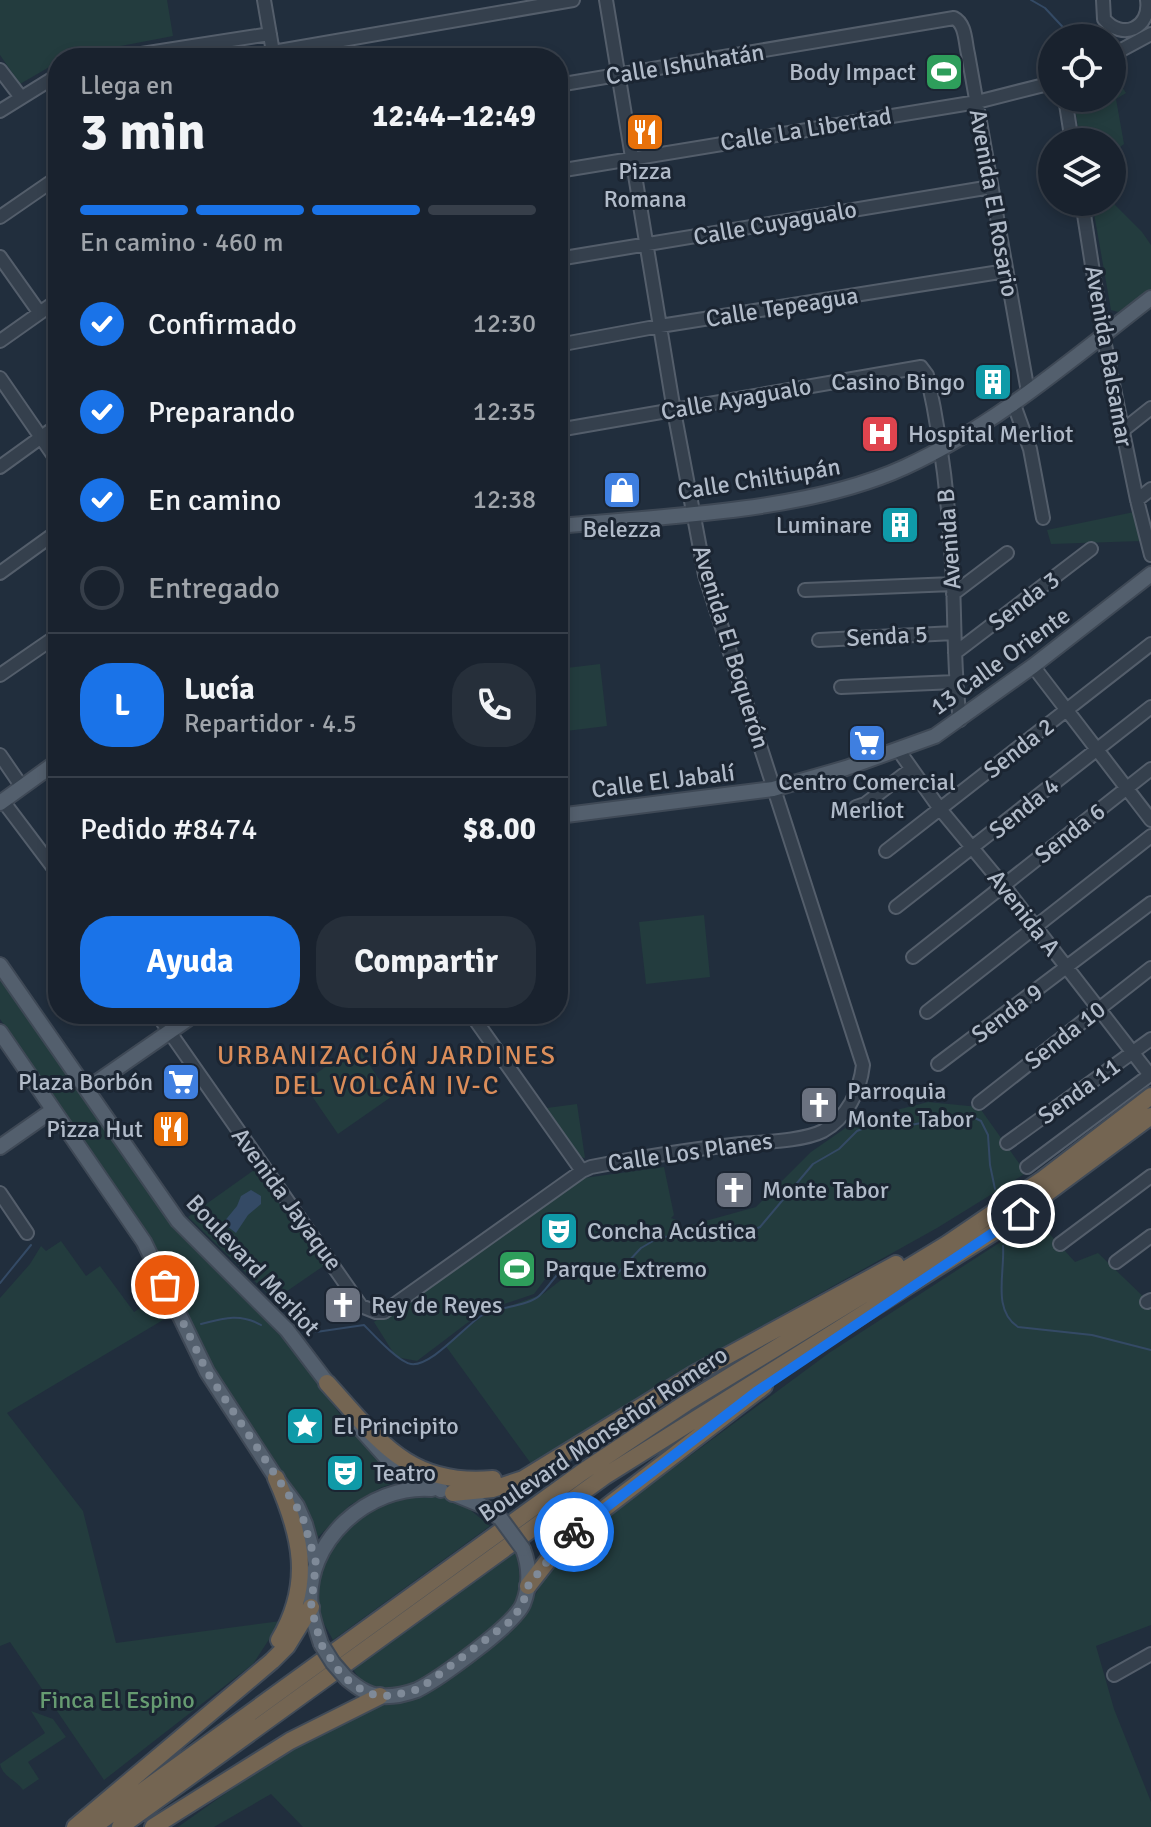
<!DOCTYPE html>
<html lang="es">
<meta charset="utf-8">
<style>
body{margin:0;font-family:Signika,sans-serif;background:#262f3a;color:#f1f3f6;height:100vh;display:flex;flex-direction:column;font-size:30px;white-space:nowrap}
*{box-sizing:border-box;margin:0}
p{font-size:26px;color:#9fa4aa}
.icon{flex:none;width:44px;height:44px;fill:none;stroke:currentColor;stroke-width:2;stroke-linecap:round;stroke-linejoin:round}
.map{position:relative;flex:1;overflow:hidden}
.side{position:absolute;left:48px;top:48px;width:520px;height:976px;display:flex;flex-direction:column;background:#19222e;border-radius:32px;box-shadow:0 4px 12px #0003,0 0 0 2px #373f4a}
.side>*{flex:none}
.buttons{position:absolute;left:1038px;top:24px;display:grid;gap:16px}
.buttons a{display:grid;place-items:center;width:88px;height:88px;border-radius:50%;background:#19222e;box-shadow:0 4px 12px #0003,0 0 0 2px #373f4a;font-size:40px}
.pin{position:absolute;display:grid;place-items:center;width:68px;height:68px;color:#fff;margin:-34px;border:4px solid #fff;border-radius:50%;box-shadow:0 2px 8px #0007}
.courier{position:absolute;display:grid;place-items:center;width:80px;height:80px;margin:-40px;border:6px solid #1a73e8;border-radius:50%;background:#fff;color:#222;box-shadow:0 2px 10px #0007}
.summary em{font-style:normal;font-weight:700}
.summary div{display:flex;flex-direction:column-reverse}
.summary{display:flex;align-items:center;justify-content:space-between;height:136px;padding:0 32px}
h1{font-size:52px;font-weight:700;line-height:60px}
.bar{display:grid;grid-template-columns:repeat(4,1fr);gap:12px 8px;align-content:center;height:96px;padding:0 32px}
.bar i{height:10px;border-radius:6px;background:#373f4a}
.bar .on{background:#1a73e8}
.bar p{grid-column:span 4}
.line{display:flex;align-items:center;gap:20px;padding:0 32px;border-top:2px solid #373f4a}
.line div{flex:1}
.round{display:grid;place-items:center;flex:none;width:84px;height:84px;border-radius:32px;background:#262f3a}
ol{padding:0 32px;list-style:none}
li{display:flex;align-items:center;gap:24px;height:88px}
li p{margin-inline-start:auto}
li .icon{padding:8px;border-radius:50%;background:#1a73e8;color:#fff;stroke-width:4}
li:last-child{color:#9fa4aa}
li i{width:44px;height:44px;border:4px solid #373f4a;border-radius:50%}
.button{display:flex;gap:16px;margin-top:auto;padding:16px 32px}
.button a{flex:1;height:92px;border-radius:32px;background:#1a73e8;color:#fff;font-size:32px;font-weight:700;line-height:92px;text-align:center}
.button a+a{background:#262f3a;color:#f1f3f6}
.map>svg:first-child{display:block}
</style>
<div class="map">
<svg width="1151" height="1827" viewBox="0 0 1151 1827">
<rect width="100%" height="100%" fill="#212e3d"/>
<path fill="#233c3e" d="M0 0H167L173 36 58 58V62L20 84 0 55Z
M1112 83 1122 87 1126 93 1116 99 1124 144 1112 153V142H1081L1073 98H1112Z
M1092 202H1112L1142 232 1151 245V290L1118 312 1111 310Z
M1134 512 1142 541 1051 544 1047 530Z
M600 664 607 726 558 732V669Z
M704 915 710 977 646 984 639 922Z
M0 980 171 1221 291 1347 356 1436 389 1468 405 1479 380 1488 350 1505 318 1537 310 1515 297 1493 211 1366 147 1233 0 1019Z
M356 1045 391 1097 338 1134 303 1083Z
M928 1102 979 1107 1026 1173 937 1228 670 1377 532 1465 445 1345 484 1315 543 1294 579 1266 568 1264 546 1278 534 1294 483 1311 417 1361 396 1357 374 1322 584 1178 664 1167 674 1215 671 1218 679 1221 680 1228 756 1207 811 1152 857 1120Z
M577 1104 585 1158 579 1157 547 1108Z
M254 1170 325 1265 274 1300 188 1217Z
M1036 1219 1075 1262 1098 1253 1151 1304V1625L1096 1646 1114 1709 1151 1802V1827H303L271 1794 214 1827H178L288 1749 370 1707 402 1703 418 1697 486 1651 521 1621 552 1564 564 1549 829 1353Z
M61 1241 86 1276 100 1266 134 1312 155 1298 151 1292 157 1287 139 1242 173 1314 7 1413 83 1511 116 1643 281 1621 253 1664 104 1780 10 1642 0 1646V1298L30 1264 41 1246 46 1251Z
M431 1493 458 1500 490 1526 333 1640C328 1631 322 1621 319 1612 306 1571 350 1515 388 1502 401 1498 417 1496 431 1493Z
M515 1548C519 1567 523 1585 514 1603 504 1626 437 1673 413 1685 394 1694 363 1689 353 1669Z
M31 1711 53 1719 66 1737 28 1762 39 1779 23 1790C15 1779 3 1777 0 1764L45 1733Z"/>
<path fill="#344a65" d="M251 1190 261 1196V1204L248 1215 236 1233 223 1223 237 1206 241 1196Z"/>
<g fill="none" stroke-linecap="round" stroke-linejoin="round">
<path stroke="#344a65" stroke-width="2" d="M1031 0 1045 8 1073 38
M1003 1246C1005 1273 992 1310 1018 1327L1092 1335 1151 1350
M0 1283 31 1245
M201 1324C224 1318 240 1313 261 1325
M316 1332 364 1325C373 1334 398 1362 411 1364 431 1367 464 1327 481 1316 497 1307 528 1306 539 1296 550 1286 556 1273 568 1264 585 1266 598 1277 614 1277L641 1248 660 1237 744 1234 760 1227 813 1164 839 1149 857 1131 867 1127H901L951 1117 971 1116 981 1121 988 1135 990 1165 995 1189"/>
<defs>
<path id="minor" d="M264 0 274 58
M1103 0 1104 19C1122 41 1151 28 1147 0
M273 52 573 0
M1112 55 1151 34
M116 58 270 34
M0 70 20 96
M558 85 954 18C966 24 965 42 968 54L1028 392
M1065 98 1072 142
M0 111 58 75
M558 171 977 102 1052 83
M1082 202 1103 335 1137 500 1151 555
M0 217 58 177
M0 257 39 312
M558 259 991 187
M0 341 58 300
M558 345 660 326 1006 271
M0 378 58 462
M1013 402 1030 449 1043 518
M558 430 921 367 927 375C943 445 950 513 953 584 955 630 954 675 960 720
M1122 431 1151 408
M0 467 58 425
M1137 500 1151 489
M0 573 58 531
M805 590 953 584
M953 594 1007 553
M819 640 954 633
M955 653 1091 549
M1033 666 1151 820
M0 675 58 635
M841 687 955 682
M899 751 940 809 1003 885 1150 1075 1027 1167
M0 755 22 787
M3 801 58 874
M856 807 865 804 911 769
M886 851 1151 644
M896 907 1151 707
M913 957 1151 769
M927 1012 1151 836
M157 1014 361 1306 376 1312H384L582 1171 591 1167C638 1158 685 1150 732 1145 757 1142 801 1142 823 1131 847 1118 860 1091 863 1065L705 575 674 411 606 0
M471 1014 582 1171
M938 1064 1151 903
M979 1103 1151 968
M1007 1143 1151 1039
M0 1193 27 1233
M1060 1244 1151 1176
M1116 1262 1151 1236
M1147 1302 1151 1300
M1114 1675 1151 1654"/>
<path id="major" d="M558 526C666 516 807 512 905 467 995 426 1073 358 1151 298
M0 803 58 761
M558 816 773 789 846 768 935 736 1033 666 1151 574
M0 965 178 1221 287 1330 332 1389
M0 1032 144 1242 207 1372 276 1478 297 1506 305 1524 316 1563
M87 1089 195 1014
M0 1147 53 1110
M358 1426 392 1464 441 1490
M452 1493 481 1505 501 1519
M321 1644C317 1632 313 1620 311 1608 303 1542 369 1484 432 1489
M347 1679C357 1687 367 1695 380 1696 391 1697 406 1694 417 1690 439 1679 514 1625 523 1604 530 1586 530 1567 523 1549"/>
<path id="highway" d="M327 1383C378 1439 408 1487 493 1479
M276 1478C301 1535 313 1583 279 1640
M453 1493 493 1489 523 1479 694 1374 896 1264
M528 1586 557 1549 574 1532 764 1386
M75 1827 272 1661 287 1646 311 1607
M93 1827 581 1473 686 1403 947 1244 1043 1179 1151 1096
M120 1827 605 1476 997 1230 1151 1116
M153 1827 290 1741 380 1696"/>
</defs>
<use href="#minor" stroke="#545e6b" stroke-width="16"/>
<use href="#major" stroke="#3f4956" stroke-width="18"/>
<use href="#highway" stroke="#414b58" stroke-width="20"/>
<use href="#minor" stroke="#35404d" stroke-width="12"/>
<use href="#major" stroke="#535f6d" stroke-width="14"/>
<use href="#highway" stroke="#746552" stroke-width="16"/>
<defs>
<path id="major-bridge" d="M501 1519 523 1549
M321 1644 333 1663 347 1679"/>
</defs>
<use href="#major-bridge" stroke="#3f4956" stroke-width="18" stroke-linecap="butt"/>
<use href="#major-bridge" stroke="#535f6d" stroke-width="14"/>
</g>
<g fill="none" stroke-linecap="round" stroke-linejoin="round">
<path stroke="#7f8a98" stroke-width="8" stroke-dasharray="0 14.4" d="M165 1285 207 1372 302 1515 316 1563 311 1607 321 1644 341 1674 355 1686 370 1694 391 1696 419 1689 437 1676 512 1620 523 1603 528 1586 557 1549 574 1532"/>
<path stroke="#1a73e8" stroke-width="10" d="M574 1532 756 1392 1021 1214"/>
</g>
<defs>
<symbol id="stadium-square" viewBox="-11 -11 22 22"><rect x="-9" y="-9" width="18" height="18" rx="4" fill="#2e9e5b" stroke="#1b2532"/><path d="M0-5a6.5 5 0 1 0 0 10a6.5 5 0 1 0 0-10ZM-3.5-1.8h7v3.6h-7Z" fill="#fff"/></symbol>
<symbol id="restaurant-square" viewBox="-11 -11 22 22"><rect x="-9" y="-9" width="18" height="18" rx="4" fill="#e8710a" stroke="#1b2532"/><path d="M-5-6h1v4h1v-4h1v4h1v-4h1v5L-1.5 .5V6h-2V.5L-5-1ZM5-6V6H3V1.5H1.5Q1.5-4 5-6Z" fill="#fff"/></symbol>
<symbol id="building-square" viewBox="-11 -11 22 22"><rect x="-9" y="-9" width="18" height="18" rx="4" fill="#0f9aa8" stroke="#1b2532"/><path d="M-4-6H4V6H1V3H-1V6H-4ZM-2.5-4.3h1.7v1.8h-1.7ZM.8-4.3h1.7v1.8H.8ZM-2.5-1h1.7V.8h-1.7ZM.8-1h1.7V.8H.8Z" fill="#fff"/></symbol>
<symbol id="hospital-square" viewBox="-11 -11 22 22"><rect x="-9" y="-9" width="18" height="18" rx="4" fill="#e0444e" stroke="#1b2532"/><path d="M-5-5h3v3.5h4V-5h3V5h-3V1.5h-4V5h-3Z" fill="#fff"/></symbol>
<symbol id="shop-square" viewBox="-11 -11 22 22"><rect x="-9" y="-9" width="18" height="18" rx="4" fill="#3f7fe0" stroke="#1b2532"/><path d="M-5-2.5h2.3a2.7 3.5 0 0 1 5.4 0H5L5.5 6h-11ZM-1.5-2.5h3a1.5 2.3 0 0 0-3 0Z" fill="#fff"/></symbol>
<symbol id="supermarket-square" viewBox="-11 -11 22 22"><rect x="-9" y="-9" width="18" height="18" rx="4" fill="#3f7fe0" stroke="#1b2532"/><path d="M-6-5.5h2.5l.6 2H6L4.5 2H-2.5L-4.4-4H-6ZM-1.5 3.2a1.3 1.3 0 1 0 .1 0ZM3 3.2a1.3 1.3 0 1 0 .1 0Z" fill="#fff"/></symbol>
<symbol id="church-square" viewBox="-11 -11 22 22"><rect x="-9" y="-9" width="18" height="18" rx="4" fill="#6b7280" stroke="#1b2532"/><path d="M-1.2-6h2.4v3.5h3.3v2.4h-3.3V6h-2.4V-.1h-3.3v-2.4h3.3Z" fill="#fff"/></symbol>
<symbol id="theatre-square" viewBox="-11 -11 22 22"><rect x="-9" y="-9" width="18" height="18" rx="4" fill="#0f9aa8" stroke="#1b2532"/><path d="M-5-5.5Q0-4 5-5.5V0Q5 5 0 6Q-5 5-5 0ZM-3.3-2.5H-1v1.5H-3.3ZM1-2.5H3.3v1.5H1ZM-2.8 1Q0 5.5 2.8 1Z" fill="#fff"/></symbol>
<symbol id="sight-square" viewBox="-11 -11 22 22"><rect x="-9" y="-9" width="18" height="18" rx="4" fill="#0f9aa8" stroke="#1b2532"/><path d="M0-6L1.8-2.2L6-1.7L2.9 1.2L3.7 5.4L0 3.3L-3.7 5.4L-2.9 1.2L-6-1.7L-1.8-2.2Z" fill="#fff"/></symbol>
</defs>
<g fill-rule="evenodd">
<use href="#stadium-square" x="922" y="50" width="44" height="44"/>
<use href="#restaurant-square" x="623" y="110" width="44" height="44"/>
<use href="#building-square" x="971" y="360" width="44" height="44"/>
<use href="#hospital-square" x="858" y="412" width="44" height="44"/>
<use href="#shop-square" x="600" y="468" width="44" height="44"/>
<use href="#building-square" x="878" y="503" width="44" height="44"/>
<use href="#supermarket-square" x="845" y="721" width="44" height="44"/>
<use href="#supermarket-square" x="159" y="1060" width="44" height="44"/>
<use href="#church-square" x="797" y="1083" width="44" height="44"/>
<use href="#restaurant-square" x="149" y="1107" width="44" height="44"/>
<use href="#church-square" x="712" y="1168" width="44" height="44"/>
<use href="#theatre-square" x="537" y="1209" width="44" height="44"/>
<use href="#stadium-square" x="495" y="1247" width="44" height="44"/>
<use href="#church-square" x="321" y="1283" width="44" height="44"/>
<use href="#sight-square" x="283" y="1404" width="44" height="44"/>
<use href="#theatre-square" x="323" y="1451" width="44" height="44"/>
</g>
<g text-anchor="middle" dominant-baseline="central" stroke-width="6" stroke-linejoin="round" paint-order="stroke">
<g font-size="24" fill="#b1bbc9" stroke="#1b2532">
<text transform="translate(685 64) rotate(-9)">Calle Ishuhatán</text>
<text transform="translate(806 129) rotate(-9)">Calle La Libertad</text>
<text transform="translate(994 203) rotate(80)">Avenida El Rosario</text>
<text transform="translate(775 223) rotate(-10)">Calle Cuyagualo</text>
<text transform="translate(782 307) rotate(-9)">Calle Tepeagua</text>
<text transform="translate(1109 356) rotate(80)">Avenida Balsamar</text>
<text transform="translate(736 399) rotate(-10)">Calle Ayagualo</text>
<text transform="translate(759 479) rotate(-9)">Calle Chiltiupán</text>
<text transform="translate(949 539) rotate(-94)">Avenida B</text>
<text transform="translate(1024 601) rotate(-37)">Senda 3</text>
<text transform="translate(887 636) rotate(-3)">Senda 5</text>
<text transform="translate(731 647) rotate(73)">Avenida El Boquerón</text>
<text transform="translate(1000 661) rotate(-36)">13 Calle Oriente</text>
<text transform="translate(1019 748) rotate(-38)">Senda 2</text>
<text transform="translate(663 781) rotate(-7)">Calle El Jabalí</text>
<text transform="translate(1024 808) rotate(-39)">Senda 4</text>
<text transform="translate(1070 833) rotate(-38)">Senda 6</text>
<text transform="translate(1024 913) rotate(52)">Avenida A</text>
<text transform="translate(1007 1013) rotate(-37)">Senda 9</text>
<text transform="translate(1065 1035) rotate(-38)">Senda 10</text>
<text transform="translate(1079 1091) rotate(-36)">Senda 11</text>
<text transform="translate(690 1152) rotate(-8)">Calle Los Planes</text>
<text transform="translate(287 1199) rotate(54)">Avenida Jayaque</text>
<text transform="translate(253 1265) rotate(47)">Boulevard Merliot</text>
<text transform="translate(603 1434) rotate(-34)">Boulevard Monseñor Romero</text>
</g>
<g font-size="24" fill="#b1bbc9" stroke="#1b2532" text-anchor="start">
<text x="916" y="72" text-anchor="end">Body Impact</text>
<text x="645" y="171" text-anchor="middle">Pizza<tspan x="645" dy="28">Romana</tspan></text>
<text x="965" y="382" text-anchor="end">Casino Bingo</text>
<text x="908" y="434">Hospital Merliot</text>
<text x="872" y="525" text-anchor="end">Luminare</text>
<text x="622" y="529" text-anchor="middle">Belezza</text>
<text x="867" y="782" text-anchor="middle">Centro Comercial<tspan x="867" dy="28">Merliot</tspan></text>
<text x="153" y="1082" text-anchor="end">Plaza Borbón</text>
<text x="847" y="1091">Parroquia<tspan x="847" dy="28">Monte Tabor</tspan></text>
<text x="143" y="1129" text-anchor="end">Pizza Hut</text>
<text x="762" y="1190">Monte Tabor</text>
<text x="587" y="1231">Concha Acústica</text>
<text x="545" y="1269">Parque Extremo</text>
<text x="371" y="1305">Rey de Reyes</text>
<text x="333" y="1426">El Principito</text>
<text x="373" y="1473">Teatro</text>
</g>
<g font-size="24" fill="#669b71" stroke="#1b2532">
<text x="117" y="1700">Finca El Espino</text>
</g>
<g font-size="26" letter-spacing="2" fill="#db8d5a" stroke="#1b2532">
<text x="387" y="1056">URBANIZACIÓN JARDINES<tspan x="387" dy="30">DEL VOLCÁN IV-C</tspan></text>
</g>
</g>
</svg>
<div class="buttons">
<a><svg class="icon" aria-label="locate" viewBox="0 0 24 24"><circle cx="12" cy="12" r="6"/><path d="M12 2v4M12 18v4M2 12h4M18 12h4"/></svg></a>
<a><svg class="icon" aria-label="layers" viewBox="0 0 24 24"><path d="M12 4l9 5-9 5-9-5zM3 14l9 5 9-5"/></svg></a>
</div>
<div class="pin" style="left:165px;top:1285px;background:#ea580c"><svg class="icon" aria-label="bag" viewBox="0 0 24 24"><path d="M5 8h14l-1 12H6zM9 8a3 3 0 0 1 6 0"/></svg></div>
<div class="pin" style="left:1021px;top:1214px;background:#1f2937"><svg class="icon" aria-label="home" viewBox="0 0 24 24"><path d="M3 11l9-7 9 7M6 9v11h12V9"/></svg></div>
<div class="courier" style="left:574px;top:1532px"><svg class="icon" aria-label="bike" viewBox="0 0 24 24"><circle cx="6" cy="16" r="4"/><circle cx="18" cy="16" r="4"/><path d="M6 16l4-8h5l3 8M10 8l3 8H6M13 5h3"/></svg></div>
<section class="side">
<div class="summary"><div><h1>3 min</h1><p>Llega en</p></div><em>12:44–12:49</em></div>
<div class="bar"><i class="on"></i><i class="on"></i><i class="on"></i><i></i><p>En camino · 460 m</p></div>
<ol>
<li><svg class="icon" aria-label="check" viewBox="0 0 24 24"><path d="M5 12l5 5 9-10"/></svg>Confirmado<p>12:30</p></li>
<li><svg class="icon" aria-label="check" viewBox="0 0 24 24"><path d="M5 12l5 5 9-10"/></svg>Preparando<p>12:35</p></li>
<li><svg class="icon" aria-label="check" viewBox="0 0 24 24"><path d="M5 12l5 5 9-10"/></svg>En camino<p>12:38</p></li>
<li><i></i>Entregado</li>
</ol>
<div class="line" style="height:144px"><b class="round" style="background:#1a73e8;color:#fff">L</b><div><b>Lucía</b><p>Repartidor · 4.5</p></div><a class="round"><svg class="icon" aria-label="phone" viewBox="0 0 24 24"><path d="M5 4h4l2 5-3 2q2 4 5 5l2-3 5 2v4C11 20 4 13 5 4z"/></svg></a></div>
<div class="line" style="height:104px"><div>Pedido #8474</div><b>$8.00</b></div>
<div class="button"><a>Ayuda</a><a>Compartir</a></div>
</section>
</div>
